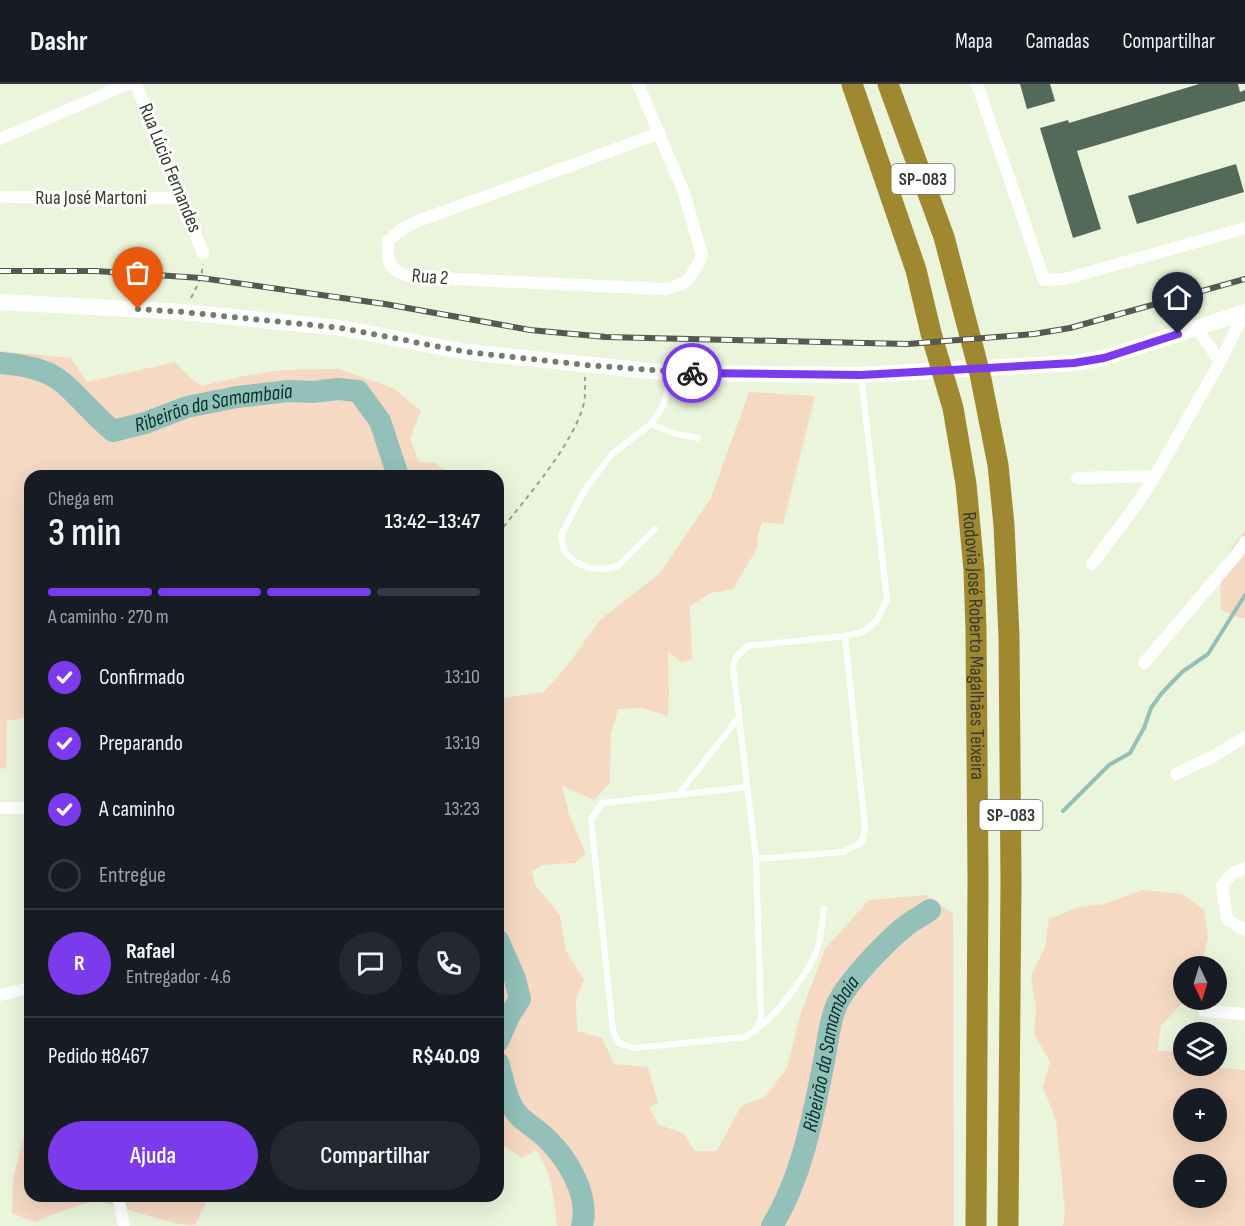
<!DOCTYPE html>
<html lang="pt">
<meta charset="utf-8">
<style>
body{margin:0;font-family:"Sofia Sans Condensed",sans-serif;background:#242831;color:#f1f3f6;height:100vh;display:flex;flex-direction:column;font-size:22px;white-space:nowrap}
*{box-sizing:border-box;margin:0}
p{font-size:20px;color:#9ea1a6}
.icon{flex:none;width:33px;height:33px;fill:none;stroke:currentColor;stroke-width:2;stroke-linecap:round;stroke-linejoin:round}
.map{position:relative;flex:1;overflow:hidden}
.details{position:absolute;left:24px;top:386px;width:480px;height:732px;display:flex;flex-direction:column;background:#171b24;border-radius:18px;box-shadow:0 6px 24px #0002}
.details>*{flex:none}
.needle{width:39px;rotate:176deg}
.buttons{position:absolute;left:1173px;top:872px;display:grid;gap:12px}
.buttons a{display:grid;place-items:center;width:54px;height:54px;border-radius:50%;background:#171b24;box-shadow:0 6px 24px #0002;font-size:30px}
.pin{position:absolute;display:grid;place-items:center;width:51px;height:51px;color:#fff;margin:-62px -26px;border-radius:50% 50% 50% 0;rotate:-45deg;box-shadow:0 0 6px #0007}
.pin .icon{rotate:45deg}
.courier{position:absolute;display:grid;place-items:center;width:60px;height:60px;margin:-30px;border:4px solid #7c3aed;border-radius:50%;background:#fff;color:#222;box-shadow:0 2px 8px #0007}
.overview em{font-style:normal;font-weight:600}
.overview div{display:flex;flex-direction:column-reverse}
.overview{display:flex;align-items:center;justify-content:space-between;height:102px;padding:0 24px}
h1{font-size:39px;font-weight:600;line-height:45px}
.bar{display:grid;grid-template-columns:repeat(4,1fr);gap:9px 6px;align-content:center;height:72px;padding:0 24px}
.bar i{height:8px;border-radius:4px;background:#363941}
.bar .on{background:#7c3aed}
.bar p{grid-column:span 4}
.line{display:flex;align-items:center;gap:15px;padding:0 24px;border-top:2px solid #363941}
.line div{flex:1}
.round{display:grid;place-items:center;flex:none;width:63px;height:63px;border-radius:32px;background:#242831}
ol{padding:0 24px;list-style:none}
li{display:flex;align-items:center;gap:18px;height:66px}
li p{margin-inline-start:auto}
li .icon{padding:6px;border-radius:50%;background:#7c3aed;color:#fff;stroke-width:4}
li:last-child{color:#9ea1a6}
li i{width:33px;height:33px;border:3px solid #363941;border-radius:50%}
.cta{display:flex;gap:12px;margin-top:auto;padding:12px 24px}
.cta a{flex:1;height:69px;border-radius:36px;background:#7c3aed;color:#fff;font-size:24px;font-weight:600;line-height:69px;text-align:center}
.cta a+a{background:#242831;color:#f1f3f6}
header{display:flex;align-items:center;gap:36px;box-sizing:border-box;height:84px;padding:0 30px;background:#171b24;border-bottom:2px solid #363941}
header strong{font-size:28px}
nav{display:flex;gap:33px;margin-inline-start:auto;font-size:21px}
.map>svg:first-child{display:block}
</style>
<header>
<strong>Dashr</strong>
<nav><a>Mapa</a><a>Camadas</a><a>Compartilhar</a></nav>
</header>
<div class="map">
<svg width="1245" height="1142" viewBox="0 0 1245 1142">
<rect width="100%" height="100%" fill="#ebf5db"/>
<path fill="#f5d9c2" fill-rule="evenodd" d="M0 267 71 274 87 298 175 278 193 296 202 302 244 292 282 286 338 285 393 304 421 327 410 354 419 378 435 379 452 391 30 392V632L7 637 6 684 0 685Z
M749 308 815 312 783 440 762 438 757 454 758 463 733 505 710 509 690 522 692 575 682 579 668 567 669 608 668 632 642 624 618 625 611 650 610 698 594 716 562 702 569 731 586 770 574 779 542 781 532 787 535 801 560 831 566 867 584 896 576 916 577 947 602 954 614 980 648 983 658 1019 649 1023 659 1041 683 1049 695 1067H717L741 1022 765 1013 787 984 800 932 825 865 869 816 927 811 953 830 954 1142H557C554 1117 552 1087 536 1066L522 1074 498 1058V610L503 614 544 608 570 578 599 537 660 489 711 414Z
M1245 447V534H1239L1221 526C1219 493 1222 472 1245 447Z
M1143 806 1182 810 1204 826 1208 853 1201 882H1184V915H1198L1185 916 1161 942 1157 967H1183L1184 981H1206L1209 983 1245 986V1142H1063L1065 1127 1056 1037 1043 1003 1050 977 1034 951 1036 925 1031 892 1045 863 1049 835 1080 823 1104 820ZM1184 1014H1216V1047H1184ZM1184 1080H1216V1113H1184Z
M30 1004V1112H209L195 1141C171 1142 125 1123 101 1118 89 1115 47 1132 35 1138L12 1129 13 1095 25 1048V1009Z"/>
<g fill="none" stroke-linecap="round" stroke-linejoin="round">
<path stroke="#94c0ba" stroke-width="4" d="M1063 727 1109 681 1130 669 1144 644 1151 624 1161 610 1182 588 1208 570 1245 511"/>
<g stroke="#94c0ba" stroke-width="22">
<path id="s1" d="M0 279C21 281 45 284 62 298 80 313 94 332 113 347L145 339 187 323 237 313 289 307 313 308 338 305 358 307 380 337 398 392"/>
<path d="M498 856 515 895 520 915 509 932 498 957"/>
<path d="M498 979C503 993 505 1011 513 1024 522 1039 536 1043 547 1055 568 1075 590 1112 582 1142"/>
<path id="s2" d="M772 1142C802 1093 813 1033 824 977 828 958 829 938 837 920 849 896 883 861 903 844 911 837 921 832 930 826"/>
</g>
</g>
<path fill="#536959" d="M1020 0H1050L1055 17 1027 25Z
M1199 0H1238L1240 8 1245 6V17L1077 67 1101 145 1073 154 1040 44 1068 36 1069 39Z
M1236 80 1244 108 1137 140 1128 112Z"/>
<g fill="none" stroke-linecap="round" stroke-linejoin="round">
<path stroke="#98a08d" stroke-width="2" stroke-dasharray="4.5 4.5" stroke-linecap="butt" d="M191 214 201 194 203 180
M498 450C525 415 568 367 582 326 586 315 585 304 585 293"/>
<path stroke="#fff" stroke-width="6" d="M651 340 674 349 698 354
M655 445 618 482 603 485 588 484 574 477 564 467 561 451 586 404 612 370 651 340 663 322 671 290
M747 703 602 719 591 735 613 947 619 959 634 964 745 953 757 945 761 933 756 775 733 583 736 573 748 562 845 552 863 548 877 536 887 515 861 292
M678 711 739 633
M756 775 843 768 862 758 865 744 845 552
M758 944C777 931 809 888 817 866 821 854 822 838 824 825"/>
<path stroke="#fff" stroke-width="12" d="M136 0 203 169
M638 0 684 109 702 171C692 192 689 201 665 205L412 193C389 187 387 180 388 157L402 145 418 137 660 49
M977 0 1044 196 1065 195 1245 144
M0 55 128 0
M0 113 183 114
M1197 244 1220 278
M1077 394 1155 392
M1092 480 1137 420 1155 392 1220 278 1245 228
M1144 579 1237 470 1245 458
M1176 690 1214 672 1245 653
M0 724H30
M1245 784 1233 789 1222 801 1227 835 1245 846
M0 911 30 904
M1204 927 1245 930
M118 1112 124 1142"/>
<path stroke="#fff" stroke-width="16" d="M0 218 184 228 341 244 467 268 671 289 861 291 1075 279 1104 274 1245 228"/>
<g stroke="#a08831" stroke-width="21">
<path id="s3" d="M852 0 916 186 931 249 953 324 966 400 974 486 976 546 978 795 976 1142"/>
<path d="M888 0 944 153 980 290 998 381 1004 441 1009 552 1011 799 1008 1142"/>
</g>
<defs>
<path id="rail" d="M0 187H96L201 194 385 220 530 246 606 253 908 260 1034 250 1070 244 1245 195"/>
</defs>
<use href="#rail" stroke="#555a4e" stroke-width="6"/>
<use href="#rail" stroke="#fff" stroke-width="4" stroke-dasharray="11" stroke-linecap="butt"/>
</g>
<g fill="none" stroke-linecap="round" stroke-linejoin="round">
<path stroke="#767c6c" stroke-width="6" stroke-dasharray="0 10.8" d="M138 225 183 228 341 244 467 268 586 281 692 289"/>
<path stroke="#7c3aed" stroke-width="8" d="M692 289 861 291 1074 279 1104 274 1178 250"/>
</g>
<g text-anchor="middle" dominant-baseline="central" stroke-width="6" stroke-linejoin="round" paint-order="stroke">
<g fill="#fff" stroke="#73766f" stroke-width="1.5">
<rect x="891.5" y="80" width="63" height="30" rx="4.5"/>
<rect x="979.5" y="716" width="63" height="30" rx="4.5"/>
</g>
<g font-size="18" font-weight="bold" fill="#373b31">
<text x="923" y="95">SP-083</text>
<text x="1011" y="731">SP-083</text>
</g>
<g font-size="20" fill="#373b31" stroke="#fff">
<text transform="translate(170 84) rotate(68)">Rua Lúcio Fernandes</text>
<text x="91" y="114">Rua José Martoni</text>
<text transform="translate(430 193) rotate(5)">Rua 2</text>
<text stroke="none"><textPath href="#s3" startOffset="579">Rodovia José Roberto Magalhães Teixeira</textPath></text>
</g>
<g font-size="21" font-style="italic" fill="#06322d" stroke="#fff">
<text stroke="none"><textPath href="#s1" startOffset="240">Ribeirão da Samambaia</textPath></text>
<text stroke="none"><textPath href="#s2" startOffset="183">Ribeirão da Samambaia</textPath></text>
</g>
</g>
</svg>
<div class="buttons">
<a><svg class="needle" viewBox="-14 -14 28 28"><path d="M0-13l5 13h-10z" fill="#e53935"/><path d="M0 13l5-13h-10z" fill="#9ea1a6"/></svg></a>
<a><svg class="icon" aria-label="layers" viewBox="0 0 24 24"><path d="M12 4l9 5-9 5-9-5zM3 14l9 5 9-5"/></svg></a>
<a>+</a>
<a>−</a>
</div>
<div class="pin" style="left:138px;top:225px;background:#ea580c"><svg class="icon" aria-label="bag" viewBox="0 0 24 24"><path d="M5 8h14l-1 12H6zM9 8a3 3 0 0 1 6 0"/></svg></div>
<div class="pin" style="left:1178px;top:250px;background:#1f2937"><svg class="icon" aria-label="home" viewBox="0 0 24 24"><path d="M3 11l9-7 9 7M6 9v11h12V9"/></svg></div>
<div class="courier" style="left:692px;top:289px"><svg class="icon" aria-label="bike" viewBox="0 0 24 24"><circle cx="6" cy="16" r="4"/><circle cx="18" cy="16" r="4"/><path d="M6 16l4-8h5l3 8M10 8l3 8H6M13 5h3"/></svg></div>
<section class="details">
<div class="overview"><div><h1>3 min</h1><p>Chega em</p></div><em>13:42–13:47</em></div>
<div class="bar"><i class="on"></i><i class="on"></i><i class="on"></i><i></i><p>A caminho · 270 m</p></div>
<ol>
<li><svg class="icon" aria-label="check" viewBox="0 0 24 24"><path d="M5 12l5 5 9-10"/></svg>Confirmado<p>13:10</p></li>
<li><svg class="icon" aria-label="check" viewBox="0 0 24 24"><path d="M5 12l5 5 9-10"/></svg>Preparando<p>13:19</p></li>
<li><svg class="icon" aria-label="check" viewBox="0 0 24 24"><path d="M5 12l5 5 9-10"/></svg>A caminho<p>13:23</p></li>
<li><i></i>Entregue</li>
</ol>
<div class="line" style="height:108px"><b class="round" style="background:#7c3aed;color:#fff">R</b><div><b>Rafael</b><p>Entregador · 4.6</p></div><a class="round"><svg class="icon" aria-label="chat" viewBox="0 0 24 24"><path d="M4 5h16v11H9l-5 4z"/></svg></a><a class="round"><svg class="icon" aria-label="phone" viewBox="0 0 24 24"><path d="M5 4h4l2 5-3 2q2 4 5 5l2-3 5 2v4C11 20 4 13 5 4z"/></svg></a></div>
<div class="line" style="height:78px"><div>Pedido #8467</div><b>R$40.09</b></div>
<div class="cta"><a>Ajuda</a><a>Compartilhar</a></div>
</section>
</div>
